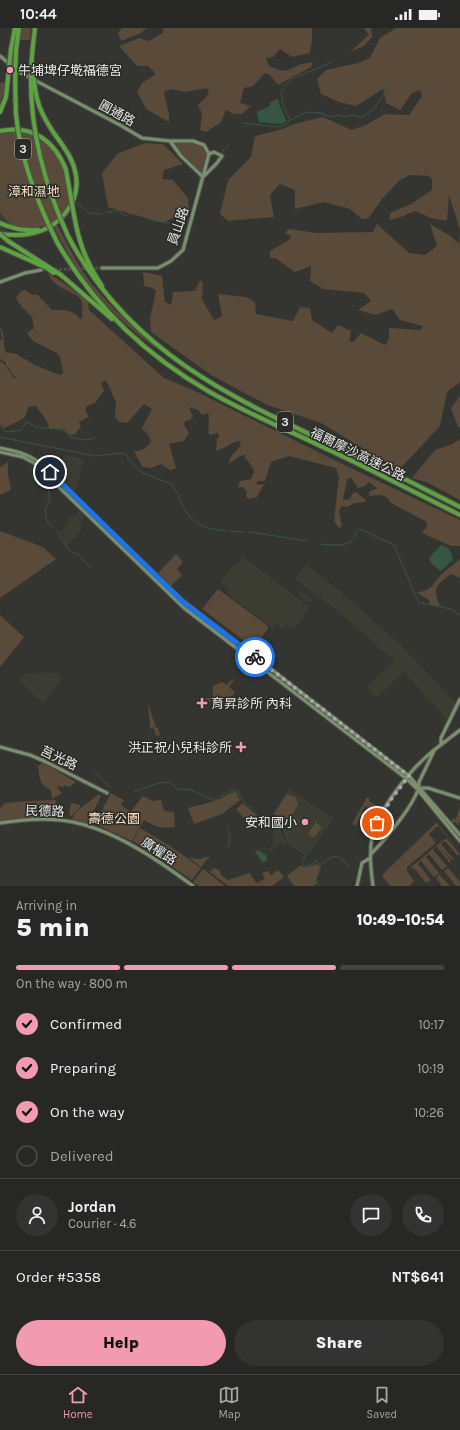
<!DOCTYPE html>
<meta charset="utf-8">
<style>
body{margin:0;font-family:Karla,"Noto Sans TC",sans-serif;background:#333432;color:#f1f3f6;height:100vh;display:flex;flex-direction:column;font-size:15px;white-space:nowrap}
*{box-sizing:border-box;margin:0}
p{font-size:13px;color:#a4a6a7}
.icon{flex:none;width:22px;height:22px;fill:none;stroke:currentColor;stroke-width:2;stroke-linecap:round;stroke-linejoin:round}
.map{position:relative;height:858px;overflow:hidden}
.side{display:flex;flex-direction:column;background:#272825;flex:1}
.side>*{flex:none}
.pin{position:absolute;display:grid;place-items:center;width:34px;height:34px;color:#fff;margin:-17px;border:2px solid #fff;border-radius:50%;box-shadow:0 1px 4px #0007}
.courier{position:absolute;display:grid;place-items:center;width:40px;height:40px;margin:-20px;border:3px solid #1a73e8;border-radius:50%;background:#fff;color:#222;box-shadow:0 1px 5px #0007}
.overview em{font-style:normal;font-weight:800}
.overview div{display:flex;flex-direction:column-reverse}
.overview{display:flex;align-items:center;justify-content:space-between;height:68px;padding:0 16px}
h1{font-size:26px;font-weight:800;line-height:30px}
.bar{display:grid;grid-template-columns:repeat(4,1fr);gap:6px 4px;align-content:center;height:48px;padding:0 16px}
.bar i{height:5px;border-radius:3px;background:#434442}
.bar .active{background:#f29ab0}
.bar p{grid-column:span 4}
.line{display:flex;align-items:center;gap:10px;padding:0 16px;border-top:1px solid #434442}
.line div{flex:1}
.round{display:grid;place-items:center;flex:none;width:42px;height:42px;border-radius:21px;background:#333432}
ol{padding:0 16px;list-style:none}
li{display:flex;align-items:center;gap:12px;height:44px}
li p{margin-inline-start:auto}
li .icon{padding:4px;border-radius:50%;background:#f29ab0;color:#111;stroke-width:4}
li:last-child{color:#a4a6a7}
li i{width:22px;height:22px;border:2px solid #434442;border-radius:50%}
.primary-button{display:flex;gap:8px;margin-top:auto;padding:8px 16px}
.primary-button a{flex:1;height:46px;border-radius:24px;background:#f29ab0;color:#111;font-size:16px;font-weight:800;line-height:46px;text-align:center}
.primary-button a+a{background:#333432;color:#f1f3f6}
.status{display:flex;justify-content:space-between;align-items:center;height:28px;padding:0 20px;background:#272825;direction:ltr}
.status svg{height:11px;fill:currentColor}
.menu{display:flex;justify-content:space-around;align-items:center;height:56px;border-top:1px solid #434442;background:#272825;font-size:11px;color:#a4a6a7}
.menu a{display:grid;justify-items:center;gap:2px}
.menu .active{color:#f29ab0}
.map>svg:first-child{display:block}
</style>
<div class="status"><b>10:44</b><svg viewBox="0 0 49 12"><path d="M0 12V9h3v3zM5 12V6h3v6zM10 12V3h3v9zM15 12V0h3v12zM26 1h20v11H26zM47 4h2v5h-2z"/></svg></div>
<div class="map">
<svg width="460" height="858" viewBox="0 0 460 858">
<rect width="100%" height="100%" fill="#343531"/>
<path fill="#3b3d33" d="M0 185 12 197 5 205H0Z
M63 427 84 431 76 461 73 464 58 449Z
M79 482 85 489 81 494 83 499 67 519 60 504 65 500 71 488 75 490Z
M242 528 310 579 294 601 287 596 283 601 276 596 272 600 227 566 230 561 220 554 233 538 240 533Z
M306 536 348 570 405 621 457 677 448 693 404 644 376 670 367 659 394 633 339 584 295 551Z
M300 563 312 572 310 575 298 566Z
M58 644 62 651 43 675 19 652 25 646Z
M289 761 333 790 309 827 289 813 283 798 272 786Z
M279 800 287 813V816L284 817 281 814 270 824 268 821 274 816 272 804 277 802Z"/>
<path fill="#594a39" d="M21 0H31L30 12H19Z
M122 0H147L139 6 121 13 118 5Z
M162 0H312V12L310 25 292 29 280 21 273 29 266 30 269 38 282 43 288 42 302 36 313 34 311 39 278 57 270 47 265 45 253 58 244 60 240 75 251 78 242 86H234L226 82 221 94 206 104 200 102 202 86 198 77 209 66 207 60 185 64 172 61 164 64 169 87V94L146 81 137 64 142 55 156 46 148 38H137L119 18 139 10 149 13 164 4Z
M364 0H371L372 9 364 18 350 24 369 7Z
M396 0H460V354L447 364 440 398 399 442 321 395 265 376 211 347 151 304 150 291 156 263 153 260 144 258 143 244 162 248 165 274 171 277 173 264 195 263 200 252 203 255 202 271 214 292 222 288 218 266 246 269 255 274 256 286 293 293 300 279 310 280 312 292 332 305 338 297 351 303 349 314H353L361 305 385 317 389 311V300L421 302 423 298 400 292 392 281 376 287 358 282 371 273 364 265 323 261 310 253 311 238 295 244 275 230H270V223L289 212 291 208 285 205 289 201 317 205 373 204 377 196 409 225 425 227 437 218 430 196 452 209 459 216 460 202 449 167 447 193 431 190 415 183 401 189 390 192V185L411 176 432 162V151L429 148 410 147 400 152 382 171 368 191H362L350 181 323 174 295 181V162L280 156 270 167 274 189 228 193 220 186 228 152 251 129 255 108 283 101 294 96 323 89 352 102 366 97 385 86 409 87 422 68 420 62 412 65 400 82 386 75 383 61 356 78 339 74 321 66 317 51 326 42 358 35 370 30 380 10Z
M5 54V61L0 75V55Z
M8 103C17 103 27 103 35 107 39 109 42 112 45 114 59 126 64 139 67 156 69 163 71 171 69 177 62 195 34 205 16 199 10 197 5 190 0 185V105Z
M193 114 201 117 209 123 202 146 183 127 173 115Z
M145 115 163 116 183 136 164 142 162 151 173 152 188 170 189 182 163 195 108 179 102 145 117 126Z
M57 196C69 219 80 243 97 262 117 285 139 306 163 325 135 306 110 284 89 257 75 239 64 219 54 200Z
M48 245C62 254 76 263 88 274L89 282 164 350 193 362 332 431 460 492V518H451L422 505 427 498V494L391 475C385 465 379 467 369 468V464L377 460 368 454 365 458 358 460 351 450 347 451 343 472 350 471 352 466 356 464 366 472 365 474 355 475 347 479 342 478 339 483 342 498 339 500 334 493 339 449 336 440 289 428 271 434 265 453H257V457L264 456 257 469 248 471 246 468 247 463 242 459H238L240 453 251 451 254 443C252 437 247 433 244 427L240 428 229 436 230 430 241 417 239 413C231 414 225 421 216 423L217 411 219 408 218 405 211 407 208 405 209 394 208 385 202 387 198 382 190 379V382L193 389 190 392 185 393 184 397 189 405 184 413 169 416 176 440 170 442 161 436 151 440 143 439 134 424 144 421 151 414 149 408 142 400 152 381 144 376 127 395 119 394 115 389 116 374 106 352 101 355 104 363 95 375 87 378 85 382 89 389 79 394 81 399 75 406 71 407 67 405 64 401 49 400C48 391 40 385 36 378L29 379 27 382V385L23 391 4 400 0 397V333C7 337 9 344 15 351L16 350 10 343 9 340 6 338V335L0 331V312L2 311C2 307 0 303 0 299 6 307 2 315 6 324L16 326 35 337 60 347 63 345 60 329 57 325 33 313 27 305 34 300 32 289 21 278 16 270 20 264 25 262 33 267 37 266 52 282C64 282 73 281 80 291L82 290C82 285 83 278 82 274 78 262 55 264 48 245Z
M460 368V399H458L451 380Z
M460 411V472L426 454 412 450 435 422 452 416Z
M8 434V446L11 462 0 467V439Z
M0 503 43 519 56 531 0 570Z
M176 526 183 534 177 541 182 547 171 558 158 545Z
M460 531V550L451 546C436 557 432 560 440 578L430 577 429 572 417 565C434 560 430 559 440 548 446 542 454 536 460 531Z
M218 561 269 599 254 620 202 581Z
M0 587 24 609 0 639Z
M232 651 234 652 229 659 235 664 224 680 215 674 204 673V671L213 669V658L222 654 227 657Z
M148 675 156 700H158L160 707 156 708 153 698 152 702 150 699Z
M43 735 76 754 69 759 65 757 62 760 59 757 58 760 62 765 52 771C52 757 47 763 42 755 39 751 39 743 38 738Z
M236 764 240 772 222 786 194 796 188 780C198 777 209 775 218 772 226 769 226 765 236 764Z
M111 765 124 772 121 777 143 792 131 783 143 768 152 773 161 772 164 783 174 784 175 799C161 801 156 799 144 792L132 813 95 796Z
M99 766 101 768 88 795 72 791 77 783Z
M287 766 288 767 296 769 298 777 290 790 283 793 278 791 276 786 275 788 274 786Z
M367 769 369 770V773L382 780 379 786 365 778 356 798 352 796Z
M56 772 54 790 29 789 0 793V781L5 775 29 773Z
M71 775 80 777V779L72 788 69 786Z
M243 775 261 792 256 797 248 788 244 790 236 781Z
M460 778V794L457 797 455 794 453 796 451 794 453 790 456 791Z
M316 794 322 799 314 810 308 806Z
M436 795H437L460 824 438 798 429 806 436 815 407 839V843L414 853 409 858H390L382 847Z
M140 800 170 818 201 840 192 852 133 813Z
M445 811H447L460 826 458 828 445 813 441 816 454 832H452L439 818 451 833 450 835 436 818Z
M435 819V820L433 822 447 838 442 842 429 826 426 829 439 845 434 849 421 833 418 836 431 852 426 855 413 839 411 841 410 840Z
M210 828 201 839 189 830 199 831Z
M317 836 320 839 316 851 317 856 314 858H294L287 848 301 837 302 839H307Z
M214 840 220 843 221 847 228 852 250 845 256 855 265 851 262 845 268 843 271 847 278 842 284 849 272 858H228L210 844Z
M448 840 460 854V858H456L444 843Z
M203 841 225 858H199L193 854Z
M440 846V847L450 858H442L436 850Z"/>
<path fill="#365645" d="M278 71C279 79 284 84 286 93L282 96 259 94 257 84 270 78V74Z
M441 517C449 518 452 525 453 532L442 542 440 543 431 535 429 530Z
M259 822 267 828V832L263 835 255 824Z"/>
<g fill="none" stroke-linecap="round" stroke-linejoin="round">
<path stroke="#365645" stroke-width="1" d="M289 91 283 76 281 64 288 54 294 50 332 34
M242 95 278 99 284 98 290 92 307 84 321 85 330 89 338 87 346 89 353 87 360 90 374 81 385 63 391 60
M221 127 224 121 229 117
M199 157 200 150
M52 165 58 166 69 172
M0 166H34
M38 166 48 165
M76 175 90 185 102 186
M193 180 197 164
M106 185 118 182 125 188 132 185
M146 190 149 191
M151 192 169 195
M0 398 5 403 8 404 21 402 26 394 37 399 63 402 67 404 70 409 85 412 95 410
M0 409 95 428 121 425 126 427 136 440 143 445 171 456 177 464 185 482 191 490 198 496 210 501 227 503
M30 439 31 446
M32 448C34 457 42 457 48 461L50 471 45 481 47 493 54 500
M360 501 394 517 418 573 421 575 451 581 459 587 460 586
M57 503 69 523 78 526 91 540
M230 503 244 504
M250 504 307 513
M320 516C333 517 356 521 357 502
M42 727 46 728
M52 730 64 733
M95 744 109 759
M134 764C147 759 158 754 171 754L177 761 191 762 213 772H216L231 762 238 763 241 770 262 792H274L278 793 282 797 290 816 305 826C305 831 300 833 304 838L310 837 316 833 320 837V842L316 851 320 858
M217 773 221 786
M227 798 229 803
M228 818 230 806
M320 837 332 829 337 828 342 831 350 840"/>
<path stroke="#4f504c" stroke-width="3" stroke-dasharray="3 1.5" stroke-linecap="butt" d="M41 242 102 240"/>
<defs>
<path id="secondary" d="M0 28 21 45 120 97 142 110 170 113H193L204 117 209 126 183 222 171 233 158 240H102
M170 113 181 128 203 149
M203 149 217 135 222 128 214 124 209 126
M0 254 25 245 41 242
M0 420C15 423 26 425 39 434L183 573 409 748 460 807
M0 424 23 429 34 435 184 580 407 751 418 762 460 813
M441 717V710L460 671
M0 719 30 727 44 733 107 765
M420 760H428L460 770
M0 795C24 791 49 789 73 794 116 803 158 832 193 858
M371 826C383 814 421 770 419 754L434 723
M357 858 362 835 370 830
M373 858C371 842 369 826 372 809 377 784 407 746 426 729 437 719 449 711 460 702"/>
<path id="highway" d="M33 17 35 0
M11 21 15 0
M16 22 19 0
M0 84 6 69
M0 103C32 96 55 113 66 142
M74 187C79 215 86 234 102 258
M0 195C13 201 24 203 38 202
M0 206C9 207 18 208 28 206 58 202 83 174 75 143 73 132 67 124 61 115
M68 208C131 328 240 374 357 428 392 444 426 462 460 479
M57 214C93 277 146 327 208 363 246 385 288 402 327 421 372 442 416 465 460 487
M61 247 112 291"/>
</defs>
<use href="#secondary" stroke="#51514e" stroke-width="5"/>
<use href="#highway" stroke="#51514e" stroke-width="6"/>
<use href="#secondary" stroke="#7a8f6e" stroke-width="3"/>
<use href="#highway" stroke="#5da33f" stroke-width="4"/>
<defs>
<path id="highway-bridge" d="M33 17C25 84 40 147 68 208
M16 22C15 43 15 65 16 86 20 131 37 174 57 214
M33 37C34 72 40 87 61 115
M6 69 11 21
M66 142 74 187
M0 206 8 213 61 247
M0 219 47 240 54 245"/>
</defs>
<use href="#highway-bridge" stroke="#51514e" stroke-width="6" stroke-linecap="butt"/>
<use href="#highway-bridge" stroke="#5da33f" stroke-width="4"/>
</g>
<g fill="none" stroke-linecap="round" stroke-linejoin="round">
<path stroke="#a8a9a6" stroke-width="4" stroke-dasharray="0 7.2" d="M255 629 409 748 392 770 377 795"/>
<path stroke="#1a73e8" stroke-width="5" d="M50 444 183 574 255 629"/>
</g>
<g fill="#f29ab0" stroke="#2a2b27" stroke-width="1.5">
<circle cx="10" cy="42" r="4"/>
<path d="M200 669h4v4h4v4h-4v4h-4v-4h-4v-4h4z"/>
<path d="M239 713h4v4h4v4h-4v4h-4v-4h-4v-4h4z"/>
<circle cx="305" cy="794" r="4"/>
</g>
<g text-anchor="middle" dominant-baseline="central" stroke-width="3" stroke-linejoin="round" paint-order="stroke">
<g fill="#2a2b27" stroke="#aeafac" stroke-width="1">
<rect x="15" y="111" width="16" height="20" rx="3"/>
<rect x="277" y="384" width="16" height="20" rx="3"/>
</g>
<g font-size="12" font-weight="bold" fill="#e7e7e5">
<text x="23" y="121">3</text>
<text x="285" y="394">3</text>
</g>
<g font-size="13" fill="#e7e7e5" stroke="#2a2b27" text-anchor="start">
<text x="18" y="42">牛埔埤仔墘福德宮</text>
<text x="211" y="675">育昇診所 內科</text>
<text x="232" y="719" text-anchor="end">洪正祝小兒科診所</text>
<text x="297" y="794" text-anchor="end">安和國小</text>
</g>
<g font-size="13" fill="#e7e7e5" stroke="#2a2b27">
<text transform="translate(117 85) rotate(29)">圓通路</text>
<text transform="translate(178 198) rotate(-71)">員山路</text>
<text transform="translate(358 426) rotate(26)">福爾摩沙高速公路</text>
<text transform="translate(59 730) rotate(25)">莒光路</text>
<text transform="translate(45 783) rotate(2)">民德路</text>
<text transform="translate(159 823) rotate(33)">廣權路</text>
</g>
<g font-size="13" fill="#f9e0c3" stroke="#2a2b27">
<text x="34" y="163">漳和濕地</text>
<text x="114" y="790">壽德公園</text>
</g>
</g>
</svg>
<div class="pin" style="left:377px;top:795px;background:#ea580c"><svg class="icon" aria-label="bag" viewBox="0 0 24 24"><path d="M5 8h14l-1 12H6zM9 8a3 3 0 0 1 6 0"/></svg></div>
<div class="pin" style="left:50px;top:444px;background:#1f2937"><svg class="icon" aria-label="home" viewBox="0 0 24 24"><path d="M3 11l9-7 9 7M6 9v11h12V9"/></svg></div>
<div class="courier" style="left:255px;top:629px"><svg class="icon" aria-label="bike" viewBox="0 0 24 24"><circle cx="6" cy="16" r="4"/><circle cx="18" cy="16" r="4"/><path d="M6 16l4-8h5l3 8M10 8l3 8H6M13 5h3"/></svg></div>
</div>
<section class="side">
<div class="overview"><div><h1>5 min</h1><p>Arriving in</p></div><em>10:49–10:54</em></div>
<div class="bar"><i class="active"></i><i class="active"></i><i class="active"></i><i></i><p>On the way · 800 m</p></div>
<ol>
<li><svg class="icon" aria-label="check" viewBox="0 0 24 24"><path d="M5 12l5 5 9-10"/></svg>Confirmed<p>10:17</p></li>
<li><svg class="icon" aria-label="check" viewBox="0 0 24 24"><path d="M5 12l5 5 9-10"/></svg>Preparing<p>10:19</p></li>
<li><svg class="icon" aria-label="check" viewBox="0 0 24 24"><path d="M5 12l5 5 9-10"/></svg>On the way<p>10:26</p></li>
<li><i></i>Delivered</li>
</ol>
<div class="line" style="height:72px"><a class="round"><svg class="icon" aria-label="person" viewBox="0 0 24 24"><circle cx="12" cy="8" r="4"/><path d="M4 21q1-7 8-7t8 7"/></svg></a><div><b>Jordan</b><p>Courier · 4.6</p></div><a class="round"><svg class="icon" aria-label="chat" viewBox="0 0 24 24"><path d="M4 5h16v11H9l-5 4z"/></svg></a><a class="round"><svg class="icon" aria-label="phone" viewBox="0 0 24 24"><path d="M5 4h4l2 5-3 2q2 4 5 5l2-3 5 2v4C11 20 4 13 5 4z"/></svg></a></div>
<div class="line" style="height:52px"><div>Order #5358</div><b>NT$641</b></div>
<div class="primary-button"><a>Help</a><a>Share</a></div>
</section>
<nav class="menu">
<a class="active"><svg class="icon" aria-label="home" viewBox="0 0 24 24"><path d="M3 11l9-7 9 7M6 9v11h12V9"/></svg>Home</a>
<a><svg class="icon" aria-label="map" viewBox="0 0 24 24"><path d="M3 6l6-2 6 2 6-2v14l-6 2-6-2-6 2zM9 4v14M15 6v14"/></svg>Map</a>
<a><svg class="icon" aria-label="saved" viewBox="0 0 24 24"><path d="M7 4h10v16l-5-4-5 4z"/></svg>Saved</a>
</nav>
